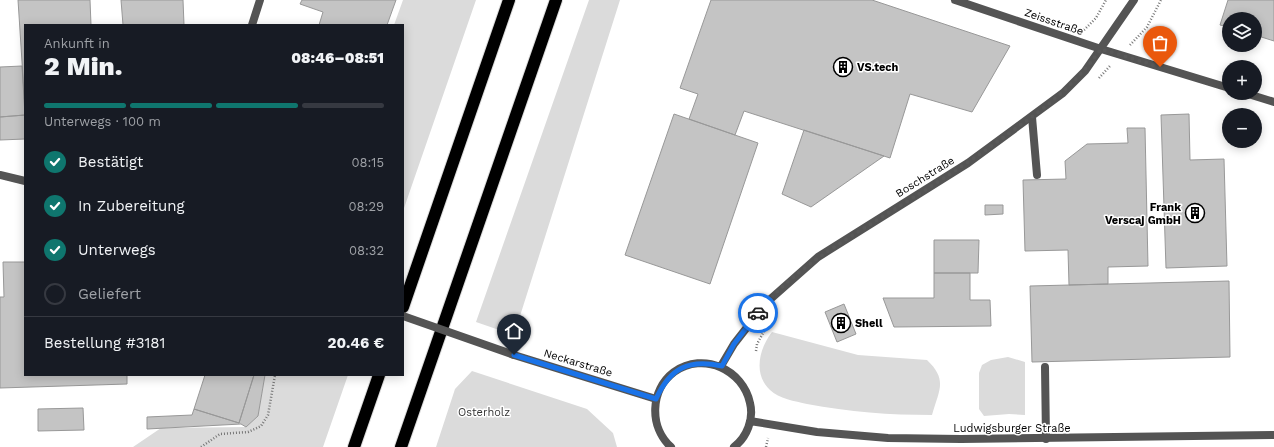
<!DOCTYPE html>
<html lang="de">
<meta charset="utf-8">
<style>
body{margin:0;font-family:"Work Sans",sans-serif;background:#242831;color:#f1f3f6;height:100vh;display:flex;flex-direction:column;font-size:15px;white-space:nowrap}
*{box-sizing:border-box;margin:0}
p{font-size:13px;color:#9ea1a6}
.icon{flex:none;width:22px;height:22px;fill:none;stroke:currentColor;stroke-width:2;stroke-linecap:round;stroke-linejoin:round}
.map{position:relative;flex:1;overflow:hidden}
.drawer{position:absolute;left:24px;top:24px;width:380px;height:352px;display:flex;flex-direction:column;background:#171b24;border-radius:0px;box-shadow:0 2px 10px #0003}
.drawer>*{flex:none}
.buttons{position:absolute;left:1222px;top:12px;display:grid;gap:8px}
.buttons a{display:grid;place-items:center;width:40px;height:40px;border-radius:50%;background:#171b24;box-shadow:0 2px 10px #0003;font-size:20px}
.pin{position:absolute;display:grid;place-items:center;width:34px;height:34px;color:#fff;margin:-41px -17px;border-radius:50% 50% 50% 0;rotate:-45deg;box-shadow:0 0 4px #0007}
.pin .icon{rotate:45deg}
.courier{position:absolute;display:grid;place-items:center;width:40px;height:40px;margin:-20px;border:3px solid #1a73e8;border-radius:50%;background:#fff;color:#222;box-shadow:0 1px 5px #0007}
.head em{font-style:normal;font-weight:800}
.head div{display:flex;flex-direction:column-reverse}
.head{display:flex;align-items:center;justify-content:space-between;height:68px;padding:0 20px}
h1{font-size:26px;font-weight:800;line-height:30px}
.bar{display:grid;grid-template-columns:repeat(4,1fr);gap:6px 4px;align-content:center;height:48px;padding:0 20px}
.bar i{height:5px;border-radius:3px;background:#363941}
.bar .active{background:#0f766e}
.bar p{grid-column:span 4}
.line{display:flex;align-items:center;gap:10px;padding:0 20px;border-top:1px solid #363941}
.line div{flex:1}
ol{padding:0 20px;list-style:none}
li{display:flex;align-items:center;gap:12px;height:44px}
li p{margin-inline-start:auto}
li .icon{padding:4px;border-radius:50%;background:#0f766e;color:#fff;stroke-width:4}
li:last-child{color:#9ea1a6}
li i{width:22px;height:22px;border:2px solid #363941;border-radius:50%}
.map>svg:first-child{display:block}
</style>
<div class="map">
<svg width="1274" height="447" viewBox="0 0 1274 447">
<rect width="100%" height="100%" fill="#fff"/>
<path fill="#dbdbdb" d="M403 0H476L403 211V25H394Z
M589 0H620L514 335 476 322Z
M772 332 858 355 927 360C948 380 939 390 932 415 890 415 849 412 807 404 795 401 779 399 770 390 753 374 759 349 772 332Z
M1008 357 1025 362V415L1009 414 984 416 979 409V373L982 365 991 360Z
M472 371 587 409 613 433 617 447H436L455 389Z
M265 375H348L323 447H133L161 428 246 427 258 416Z"/>
<path fill="#c4c4c4" stroke="#989898" d="M18 0H90L91 25H25V108Z
M121 0H183L184 25H123Z
M302 0H396L387 25H319L323 12 300 4Z
M711 0H872L1010 46 972 112 910 94 890 158 744 111 735 135 689 119 698 94 680 88Z
M1228 0H1274V41L1255 35V19H1229V27L1220 25Z
M22 66 25 115 0 117V67Z
M674 114 758 143 710 284 625 255Z
M1189 114 1190 160 1224 159 1227 266 1166 268 1161 115Z
M25 115V139L0 140V117Z
M1127 128H1145L1148 266 1108 267V284L1069 285 1068 250 1025 251 1023 180 1066 179 1065 161 1087 144 1128 143Z
M804 130 884 156 811 207 782 194Z
M985 205H1003V214L985 215Z
M934 240H979L978 273H934Z
M3 262H25V375H127V384L0 388V297H4Z
M934 273H970V300H990L991 326 894 327 883 298H934Z
M1229 281 1230 357 1032 362 1030 286Z
M844 304 856 334 837 342 825 312Z
M205 375H254L239 423 194 409Z
M254 375H265L258 416 246 427 241 424 147 429V417L192 415 194 409 239 423Z
M83 408 84 430 38 431V409Z"/>
<g fill="none" stroke-linecap="round" stroke-linejoin="round">
<defs>
<path id="motorway" d="M403 307 509 0
M354 447 379 375
M401 447 556 0"/>
</defs>
<use href="#motorway" stroke="#dbdbdb" stroke-width="14"/>
<path stroke="#767676" stroke-width="2.5" stroke-dasharray="1 2" stroke-linecap="butt" d="M1084 30 1096 18 1106 0
M1130 45 1147 27 1161 0
M1099 78 1110 66
M756 351 757 344 767 326
M201 447 220 434 248 432 261 426 268 415 275 375
M766 447 768 438"/>
<path stroke="#545454" stroke-width="8" d="M1032 117 1037 175
M1045 367 1046 439"/>
<path stroke="#545454" stroke-width="8" d="M955 0 1101 49 1229 88
M252 25 260 0
M1245 93 1274 102
M0 175 25 181
M514 355 656 399"/>
<path stroke="#545454" stroke-width="8" d="M721 366 734 344 766 303 818 257 968 163 1063 93 1085 71 1134 0
M750 421 817 432 888 438 961 439 1274 435
M671 447C649 427 650 390 674 372 704 351 743 370 750 403 754 419 747 437 734 447"/>
<use href="#motorway" stroke="#000" stroke-width="12"/>
<path stroke="#545454" stroke-width="8" d="M403 316 514 355"/>
</g>
<g fill="none" stroke-linecap="round" stroke-linejoin="round">
<path stroke="#595959" stroke-width="4" stroke-dasharray="0 7.2" d="M758 313C787 276 829 250 869 225 916 196 963 167 1008 134 1045 108 1074 86 1101 49L1160 67"/>
<path stroke="#1a73e8" stroke-width="5" d="M514 355 656 399C670 368 688 359 722 366L734 344 758 313"/>
</g>
<defs>
<symbol id="building-ring" viewBox="-11 -11 22 22"><circle r="9.5" fill="#fff" stroke="#000" stroke-width="1.5"/><path d="M-4-6H4V6H1V3H-1V6H-4ZM-2.5-4.3h1.7v1.8h-1.7ZM.8-4.3h1.7v1.8H.8ZM-2.5-1h1.7V.8h-1.7ZM.8-1h1.7V.8H.8Z" fill="#000"/></symbol>
</defs>
<g fill-rule="evenodd">
<use href="#building-ring" x="832" y="56" width="22" height="22"/>
<use href="#building-ring" x="1184" y="202" width="22" height="22"/>
<use href="#building-ring" x="830" y="312" width="22" height="22"/>
</g>
<g text-anchor="middle" dominant-baseline="central" stroke-width="3" stroke-linejoin="round" paint-order="stroke">
<g font-size="11" fill="#000" stroke="#fff">
<text transform="translate(1054 22) rotate(19)">Zeissstraße</text>
<text transform="translate(925 177) rotate(-32)">Boschstraße</text>
<text transform="translate(578 363) rotate(17)">Neckarstraße</text>
<text x="1012" y="428">Ludwigsburger Straße</text>
</g>
<g font-size="11" font-weight="bold" fill="#000" stroke="#fff" text-anchor="start">
<text x="857" y="67">VS.tech</text>
<text x="1181" y="207" text-anchor="end">Frank<tspan x="1181" dy="13">Verscaj GmbH</tspan></text>
<text x="855" y="323">Shell</text>
</g>
<g font-size="11" fill="#323232" stroke="#fff">
<text x="484" y="412">Osterholz</text>
</g>
</g>
</svg>
<div class="buttons">
<a><svg class="icon" aria-label="layers" viewBox="0 0 24 24"><path d="M12 4l9 5-9 5-9-5zM3 14l9 5 9-5"/></svg></a>
<a>+</a>
<a>−</a>
</div>
<div class="pin" style="left:1160px;top:67px;background:#ea580c"><svg class="icon" aria-label="bag" viewBox="0 0 24 24"><path d="M5 8h14l-1 12H6zM9 8a3 3 0 0 1 6 0"/></svg></div>
<div class="pin" style="left:514px;top:355px;background:#1f2937"><svg class="icon" aria-label="home" viewBox="0 0 24 24"><path d="M3 11l9-7 9 7M6 9v11h12V9"/></svg></div>
<div class="courier" style="left:758px;top:313px"><svg class="icon" aria-label="car" viewBox="0 0 24 24"><path d="M5 17H2v-5l4-1 3-4h7l3 4 3 1v5h-3M9 17h6M6 11h13"/><circle cx="7" cy="17" r="2"/><circle cx="17" cy="17" r="2"/></svg></div>
<section class="drawer">
<div class="head"><div><h1>2 Min.</h1><p>Ankunft in</p></div><em>08:46–08:51</em></div>
<div class="bar"><i class="active"></i><i class="active"></i><i class="active"></i><i></i><p>Unterwegs · 100 m</p></div>
<ol>
<li><svg class="icon" aria-label="check" viewBox="0 0 24 24"><path d="M5 12l5 5 9-10"/></svg>Bestätigt<p>08:15</p></li>
<li><svg class="icon" aria-label="check" viewBox="0 0 24 24"><path d="M5 12l5 5 9-10"/></svg>In Zubereitung<p>08:29</p></li>
<li><svg class="icon" aria-label="check" viewBox="0 0 24 24"><path d="M5 12l5 5 9-10"/></svg>Unterwegs<p>08:32</p></li>
<li><i></i>Geliefert</li>
</ol>
<div class="line" style="height:52px"><div>Bestellung #3181</div><b>20.46 €</b></div>
</section>
</div>
